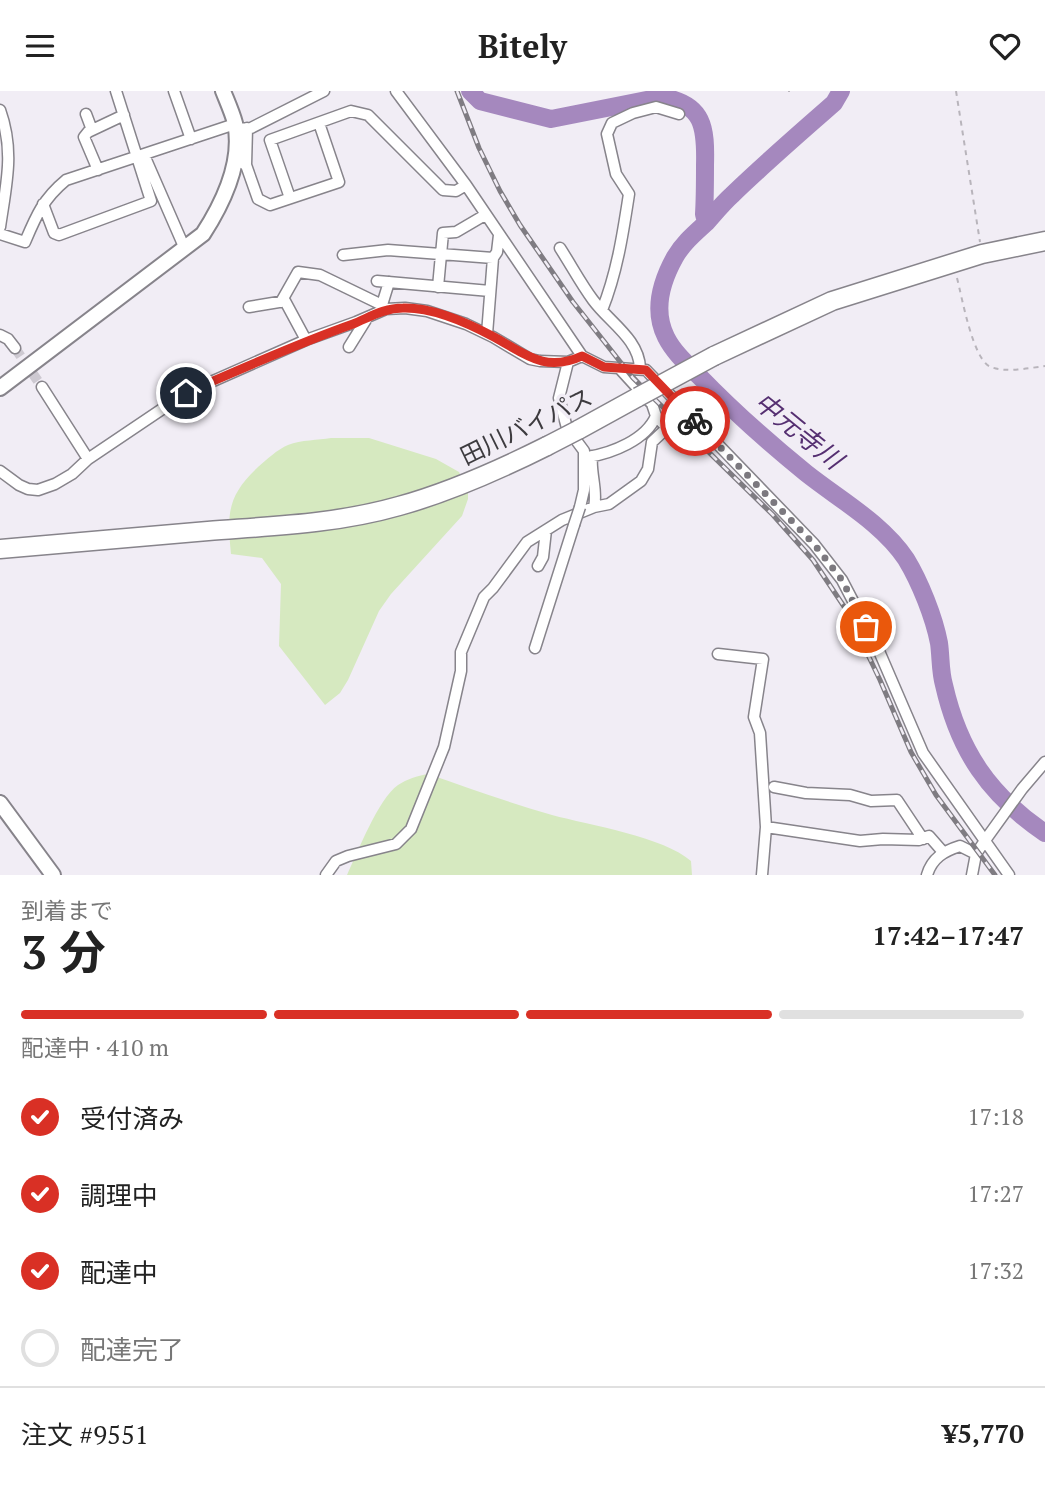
<!DOCTYPE html>
<html lang="ja">
<meta charset="utf-8">
<style>
body{margin:0;font-family:"PT Serif","Noto Sans JP",serif;background:#f6f6f6;color:#222;height:100vh;display:flex;flex-direction:column;font-size:26px;white-space:nowrap}
*{box-sizing:border-box;margin:0}
p{font-size:23px;color:#767676}
.icon{flex:none;width:38px;height:38px;fill:none;stroke:currentColor;stroke-width:2;stroke-linecap:round;stroke-linejoin:round}
.map{position:relative;height:784px;overflow:hidden}
.panel{display:flex;flex-direction:column;background:#fff;flex:1}
.panel>*{flex:none}
.pin{position:absolute;display:grid;place-items:center;width:60px;height:60px;color:#fff;margin:-30px;border:4px solid #fff;border-radius:50%;box-shadow:0 2px 7px #0007}
.courier{position:absolute;display:grid;place-items:center;width:70px;height:70px;margin:-35px;border:5px solid #d93025;border-radius:50%;background:#fff;color:#222;box-shadow:0 2px 9px #0007}
.summary em{font-style:normal;font-weight:700}
.summary div{display:flex;flex-direction:column-reverse}
.summary{display:flex;align-items:center;justify-content:space-between;height:119px;padding:0 21px}
h1{font-size:46px;font-weight:700;line-height:52px}
.bar{display:grid;grid-template-columns:repeat(4,1fr);gap:10px 7px;align-content:center;height:84px;padding:0 21px}
.bar i{height:9px;border-radius:5px;background:#e0e0e0}
.bar .on{background:#d93025}
.bar p{grid-column:span 4}
.line{display:flex;align-items:center;gap:18px;padding:0 21px;border-top:2px solid #e0e0e0}
.line div{flex:1}
ol{padding:0 21px;list-style:none}
li{display:flex;align-items:center;gap:21px;height:77px}
li p{margin-inline-start:auto}
li .icon{padding:7px;border-radius:50%;background:#d93025;color:#fff;stroke-width:4}
li:last-child{color:#767676}
li i{width:38px;height:38px;border:4px solid #e0e0e0;border-radius:50%}
header{display:flex;justify-content:space-between;align-items:center;height:91px;padding:0 21px;background:#fff;font-size:32px;font-weight:700}
.map>svg:first-child{display:block}
</style>
<header><svg class="icon" aria-label="menu" viewBox="0 0 24 24"><path d="M4 6h16M4 12h16M4 18h16"/></svg>Bitely<svg class="icon" aria-label="heart" viewBox="0 0 24 24"><path d="M12 20l-8-8c-3-5 5-10 8-4 3-6 11-1 8 4z"/></svg></header>
<div class="map">
<svg width="1045" height="784" viewBox="0 0 1045 784">
<rect width="100%" height="100%" fill="#f1edf5"/>
<path fill="#d6e9c0" d="M331 347H369L436 368 459 381 468 400V408L462 425 391 503 379 520 348 589 340 602 325 614 279 555 281 493 262 467 231 463C227 423 227 405 258 376 266 369 278 358 288 354 301 349 318 349 331 347Z
M428 683C469 697 510 712 552 724 589 734 664 746 691 770L692 784H347C358 761 378 708 398 694 407 688 417 685 428 683Z"/>
<g fill="none" stroke-linecap="round" stroke-linejoin="round">
<path stroke="#a588be" stroke-width="18" d="M470 0 480 10 551 28 662 6C704 13 706 37 705 74 705 90 705 107 704 123L706 131
M841 0 834 12C800 42 765 72 732 104 723 112 715 122 707 131 695 142 683 152 675 166 661 191 653 220 666 246 674 262 688 274 700 286 734 321 769 352 806 382 840 409 882 432 906 468 920 491 934 526 939 552 941 566 940 580 944 594 959 660 989 704 1045 742"/>
<path stroke="#cdc9d1" stroke-width="10" stroke-dasharray="10 5" stroke-linecap="butt" d="M15 257 42 296"/>
<defs>
<path id="street" d="M174 0 191 48
M396 0 466 94 582 265 604 276 646 279 814 453 842 489 879 560 923 662 1009 784
M0 19C15 61 6 94 0 136
M86 23 92 39
M235 38 251 37 324 0
M144 64 185 158
M234 68 246 74 258 108 270 114 339 91 319 32
M246 74 247 37
M98 79 84 46 88 41 124 24
M290 107 270 49 351 20 368 24 443 99 456 100 466 94
M43 113 54 142 59 144 151 110 116 0
M0 143 25 151C36 125 43 108 66 89L235 33
M560 157C571 174 581 193 593 209 609 231 639 248 640 277
M343 164 388 159 493 167 487 243
M493 167 497 161 499 144
M377 190 490 200
M438 196 443 142 456 141 485 124
M281 211 298 181 320 184 382 214
M249 216 285 210 306 249
M381 217 389 191
M602 219C617 182 623 142 629 103L616 83 607 43 612 32 633 22 656 16 679 23
M0 244 8 248 15 257
M349 256 367 227
M568 271 559 307 567 337 584 360V399L580 416
M42 296 88 368
M667 337 688 323
M588 366C612 362 646 349 656 325L652 313 620 278
M0 380 19 394 28 398 38 399 55 393 72 383 88 368 186 302 306 249 356 231 386 218 405 217 427 220 466 233 493 246 530 268 540 270 568 271 582 265
M594 416 609 413 641 390 648 378 652 351 667 337 656 325
M538 475 543 466 546 439
M535 557 574 434
M718 563 763 568 754 626 760 642 766 736 860 750 883 748 919 749 929 745 943 761
M774 696 806 702 850 704 871 710 897 709 923 748
M326 784 336 770 348 765 396 753 411 738 444 656 461 580V561L484 506 493 497 527 451 562 429 594 416C598 400 590 382 592 365
M762 784 766 736
M927 784C932 767 944 760 960 755L976 763
M972 784 976 763 986 748 1022 698 1045 671"/>
<path id="secondary" d="M0 297 203 143C223 112 243 70 235 32 232 21 227 10 223 0
M0 712 53 784"/>
<path id="highway" d="M714 265 832 210 982 163 1045 150
M578 339 638 306
M0 458C69 452 139 446 208 440 272 435 336 433 399 415 450 401 499 379 547 355"/>
</defs>
<use href="#street" stroke="#87848b" stroke-width="13"/>
<use href="#secondary" stroke="#87848b" stroke-width="18"/>
<use href="#highway" stroke="#87848b" stroke-width="21"/>
<path stroke="#b8b4bb" stroke-width="2" stroke-dasharray="5 5" stroke-linecap="butt" d="M956 0 980 151
M789 1V0
M957 187C962 206 973 270 991 276 1006 282 1029 277 1045 275"/>
<use href="#street" stroke="#fff" stroke-width="10"/>
<use href="#secondary" stroke="#fff" stroke-width="14"/>
<use href="#highway" stroke="#fff" stroke-width="18"/>
<defs>
<path id="rail" d="M457 0 479 57 500 100 520 134 573 211 633 287 773 424 813 469 847 520 880 589 911 661 936 704 995 784"/>
</defs>
<use href="#rail" stroke="#7f7c82" stroke-width="5"/>
<use href="#rail" stroke="#f1edf5" stroke-width="2.5" stroke-dasharray="8" stroke-linecap="butt"/>
<defs>
<path id="street-bridge" d="M574 434 580 416"/>
<path id="highway-bridge" d="M638 306 714 265
M547 355 578 339"/>
</defs>
<use href="#street-bridge" stroke="#87848b" stroke-width="13" stroke-linecap="butt"/>
<use href="#highway-bridge" stroke="#87848b" stroke-width="21" stroke-linecap="butt"/>
<use href="#street-bridge" stroke="#fff" stroke-width="10"/>
<use href="#highway-bridge" stroke="#fff" stroke-width="18"/>
</g>
<g fill="none" stroke-linecap="round" stroke-linejoin="round">
<path stroke="#7c797f" stroke-width="7" stroke-dasharray="0 12.6" d="M695 330 814 453 842 489 866 536"/>
<path stroke="#d93025" stroke-width="9" d="M186 302C241 278 296 253 353 233 370 226 384 217 403 217 433 216 468 232 494 246 525 263 545 282 582 265L604 276 646 279 695 330"/>
</g>
<g text-anchor="middle" dominant-baseline="central" stroke-width="7" stroke-linejoin="round" paint-order="stroke">
<g font-size="24" fill="#3d3b3f" stroke="#f1edf5">
<text transform="translate(526 335) rotate(-26)">田川バイパス</text>
</g>
<g font-size="26" font-style="italic" fill="#552f71" stroke="#f1edf5">
<text transform="translate(799 339) rotate(39)">中元寺川</text>
</g>
</g>
</svg>
<div class="pin" style="left:866px;top:536px;background:#ea580c"><svg class="icon" aria-label="bag" viewBox="0 0 24 24"><path d="M5 8h14l-1 12H6zM9 8a3 3 0 0 1 6 0"/></svg></div>
<div class="pin" style="left:186px;top:302px;background:#1f2937"><svg class="icon" aria-label="home" viewBox="0 0 24 24"><path d="M3 11l9-7 9 7M6 9v11h12V9"/></svg></div>
<div class="courier" style="left:695px;top:330px"><svg class="icon" aria-label="bike" viewBox="0 0 24 24"><circle cx="6" cy="16" r="4"/><circle cx="18" cy="16" r="4"/><path d="M6 16l4-8h5l3 8M10 8l3 8H6M13 5h3"/></svg></div>
</div>
<section class="panel">
<div class="summary"><div><h1>3 分</h1><p>到着まで</p></div><em>17:42–17:47</em></div>
<div class="bar"><i class="on"></i><i class="on"></i><i class="on"></i><i></i><p>配達中 · 410 m</p></div>
<ol>
<li><svg class="icon" aria-label="check" viewBox="0 0 24 24"><path d="M5 12l5 5 9-10"/></svg>受付済み<p>17:18</p></li>
<li><svg class="icon" aria-label="check" viewBox="0 0 24 24"><path d="M5 12l5 5 9-10"/></svg>調理中<p>17:27</p></li>
<li><svg class="icon" aria-label="check" viewBox="0 0 24 24"><path d="M5 12l5 5 9-10"/></svg>配達中<p>17:32</p></li>
<li><i></i>配達完了</li>
</ol>
<div class="line" style="height:91px"><div>注文 #9551</div><b>¥5,770</b></div>
</section>
